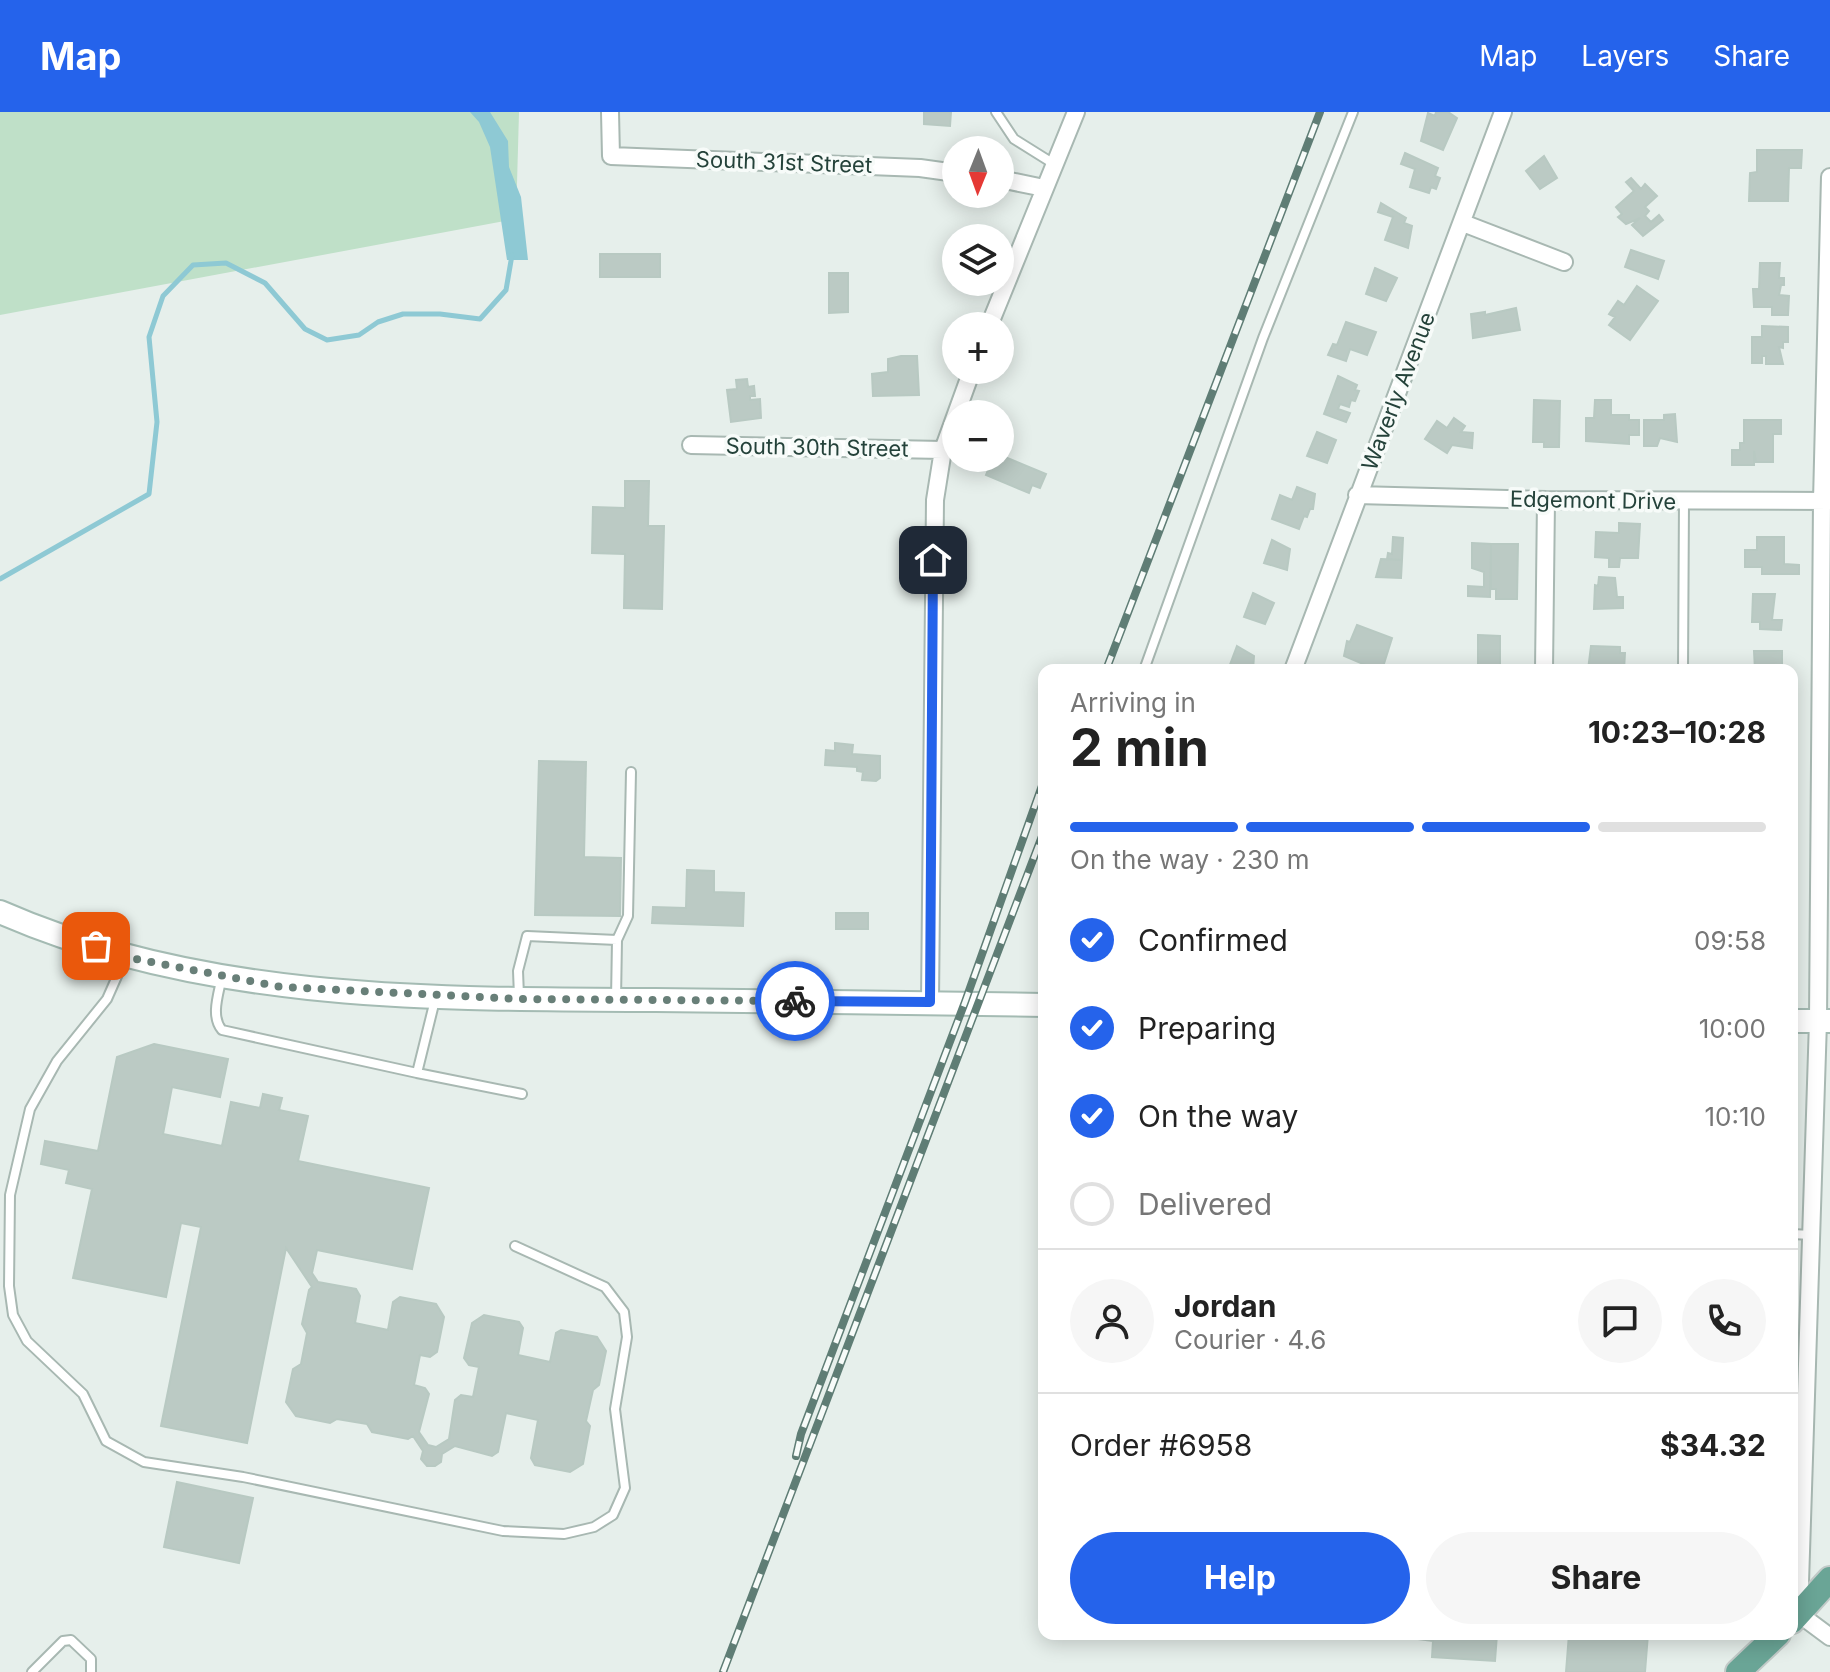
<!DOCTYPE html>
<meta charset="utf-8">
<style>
body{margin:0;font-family:Inter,sans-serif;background:#f6f6f6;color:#222;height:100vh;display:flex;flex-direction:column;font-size:30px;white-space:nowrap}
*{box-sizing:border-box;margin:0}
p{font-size:26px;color:#767676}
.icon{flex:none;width:44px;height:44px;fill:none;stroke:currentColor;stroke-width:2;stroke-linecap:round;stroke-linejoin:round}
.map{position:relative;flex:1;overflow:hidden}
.panel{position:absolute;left:1038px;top:552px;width:760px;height:976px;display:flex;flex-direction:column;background:#fff;border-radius:16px;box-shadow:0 4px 20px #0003}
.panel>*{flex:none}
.needle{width:52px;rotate:181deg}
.buttons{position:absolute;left:942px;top:24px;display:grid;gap:16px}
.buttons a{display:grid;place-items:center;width:72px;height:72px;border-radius:50%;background:#fff;box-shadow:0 4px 20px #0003;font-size:40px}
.pin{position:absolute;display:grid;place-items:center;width:68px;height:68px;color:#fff;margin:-34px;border-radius:16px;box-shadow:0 4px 12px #0006}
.courier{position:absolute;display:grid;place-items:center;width:80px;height:80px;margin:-40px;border:6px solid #2563eb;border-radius:50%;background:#fff;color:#222;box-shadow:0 2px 10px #0007}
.summary em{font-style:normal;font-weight:700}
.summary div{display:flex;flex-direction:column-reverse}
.summary{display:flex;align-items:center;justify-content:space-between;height:136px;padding:0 32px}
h1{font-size:52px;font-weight:700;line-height:60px}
.bar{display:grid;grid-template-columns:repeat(4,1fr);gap:12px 8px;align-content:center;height:96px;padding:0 32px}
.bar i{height:10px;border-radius:6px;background:#e0e0e0}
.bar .selected{background:#2563eb}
.bar p{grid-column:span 4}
.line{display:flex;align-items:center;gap:20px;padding:0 32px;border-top:2px solid #e0e0e0}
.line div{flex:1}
.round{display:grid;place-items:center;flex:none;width:84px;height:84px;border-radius:42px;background:#f6f6f6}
ol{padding:0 32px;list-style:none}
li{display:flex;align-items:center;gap:24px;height:88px}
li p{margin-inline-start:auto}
li .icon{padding:8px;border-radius:50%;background:#2563eb;color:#fff;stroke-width:4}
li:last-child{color:#767676}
li i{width:44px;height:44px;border:4px solid #e0e0e0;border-radius:50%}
.action{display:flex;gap:16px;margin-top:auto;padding:16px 32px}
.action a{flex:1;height:92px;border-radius:48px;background:#2563eb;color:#fff;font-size:32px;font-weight:700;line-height:92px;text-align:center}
.action a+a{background:#f6f6f6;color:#222}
header{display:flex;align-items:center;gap:48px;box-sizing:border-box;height:112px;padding:0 40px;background:#2563eb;color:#fff}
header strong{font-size:38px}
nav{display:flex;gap:44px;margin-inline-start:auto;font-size:28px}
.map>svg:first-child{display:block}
</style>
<header>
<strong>Map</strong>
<nav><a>Map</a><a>Layers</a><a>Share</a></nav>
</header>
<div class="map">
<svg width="1830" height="1560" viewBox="0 0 1830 1560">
<rect width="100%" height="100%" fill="#e6efeb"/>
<path fill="#bfe0c8" d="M0 0H519L516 107 0 203Z"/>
<path fill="#8ec9d4" d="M470 0H490L508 29 509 55 521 85 528 148H507L490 35 479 10Z"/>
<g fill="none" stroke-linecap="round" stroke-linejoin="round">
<path stroke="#8ec9d4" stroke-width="5" d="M0 467 149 382 157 310 149 225 163 184 193 153 226 151 265 171 305 217 327 228 359 223 378 210 403 202H440L480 207 506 178 512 143"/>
</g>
<path fill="#bbcac4" stroke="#b8c9c2" stroke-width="2" d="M924 0H951L950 14 924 12Z
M1436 0H1448L1457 6 1443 38 1421 29 1428 1 1435 4Z
M1757 38H1802L1801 56H1789L1788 89H1749L1750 61 1757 60Z
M1405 41 1438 56 1435 64 1440 66 1436 77 1431 75 1429 81 1410 75 1415 57 1401 52Z
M1544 44 1557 66 1540 77 1526 59Z
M1631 66 1641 77 1645 72 1657 84 1645 95 1649 99 1645 104 1651 110 1659 103 1663 108 1643 124 1632 113 1640 106 1626 112 1618 105 1622 102 1616 95 1634 79 1626 70Z
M1381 91 1406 106 1404 111 1412 114 1408 136 1385 128 1393 105 1378 100Z
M1631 138 1664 149 1658 167 1625 155Z
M600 142H660V165H600Z
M1760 151H1780L1779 166H1784V173H1781L1779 183 1789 184 1788 203H1772V195H1754L1753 177H1759Z
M1375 156 1397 166 1386 189 1366 182Z
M829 161H848V200L829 201Z
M1637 174 1658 189 1630 228 1609 213 1615 205 1609 202 1618 189 1624 193Z
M1516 196 1520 218 1473 226 1471 202 1485 200V203Z
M1346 210 1376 220 1367 243 1350 237 1346 249 1328 243 1333 232 1337 233Z
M1762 214 1788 215V230H1783V236L1779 235 1783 252H1766V244H1762V251H1752V225H1762Z
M901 244H917L919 283 873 284 872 262 888 260V247Z
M1338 264 1357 273 1355 278 1359 279 1355 289 1351 288 1349 295 1340 292 1338 297 1350 301 1346 310 1324 302Z
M747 267 748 275 754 274 755 284H750V288L760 287 761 306 731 310 727 278 737 277 736 268Z
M1534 288 1560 289 1559 335H1544V330H1533Z
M1595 288H1611V303H1629V308H1639V323H1629V332L1586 329V306H1594Z
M1675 302 1677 330 1660 326 1657 334H1644V308H1664V303Z
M1454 306 1465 314 1461 320 1473 321 1472 336 1452 333 1447 341 1425 327 1437 309 1447 316Z
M1744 308H1781V322H1773V350H1756L1754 339V353H1732V338H1740V331H1744Z
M1317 320 1336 328 1327 351 1307 344Z
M1000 343 1046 362 1040 376 1032 373 1029 381 986 363 993 346H1000Z
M625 369H649L648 414H664L662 497 624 496 625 442 592 441 593 395 625 396Z
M1297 375 1315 382 1313 397H1310L1307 405 1304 404 1299 417 1272 407 1280 383 1292 388Z
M1619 411 1640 412 1638 446H1620L1619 455H1609V446L1595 445 1596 420 1619 421Z
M1393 425 1403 426 1402 448 1387 447 1388 441 1392 442Z
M1757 425H1784V452L1799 453V462H1762V455H1745V438H1757Z
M1272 428 1290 437 1287 458 1264 451Z
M1472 431 1491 432 1490 485 1468 484V474L1484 475V460L1472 456Z
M1491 432H1518L1517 487H1496V477H1491Z
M1381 447 1402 448 1401 466 1376 465Z
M1599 465 1615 466 1617 485H1623V496L1594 497 1595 473 1598 474Z
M1253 481 1274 491 1265 512 1244 505Z
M1753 482H1775L1772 508H1782L1781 518 1760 517V510H1752Z
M1357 513 1392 526 1382 558H1367L1368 554 1344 544 1347 529 1350 530Z
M1478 523 1500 524V558H1478Z
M1237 534 1254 544 1253 558H1228Z
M1591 534 1620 535V541H1625L1624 558H1588Z
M1754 539H1782V553L1776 554V558H1755Z
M835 631 853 633 852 642 880 644V666L876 669 862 668 863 660 857 659V655L825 653 826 638 835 639Z
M539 649 586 650 584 745 621 746 620 804 535 803Z
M687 758 714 759V780L744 781 743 814 652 811 653 795 686 796Z
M836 801H868V817H836Z
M154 932 228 947 220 985 172 975 163 1022 222 1034 231 990 260 996 263 982 282 986 279 998 308 1004 298 1049 429 1076 412 1157 317 1138 312 1161 318 1170 356 1177 360 1184 355 1211 388 1218 393 1190 400 1185 436 1192 444 1205 437 1240 430 1245 420 1243 414 1273 425 1276 429 1282 419 1320 428 1333 436 1335 449 1327 455 1288 461 1283 473 1285 479 1255 469 1253 464 1246 472 1211 484 1203 519 1210 523 1216 518 1243 550 1250 556 1221 561 1218 597 1225 606 1239 599 1273 593 1278 586 1309 590 1314 583 1352 570 1360 535 1353 531 1346 538 1308 506 1301 498 1340 492 1344 455 1334 442 1342 441 1350 435 1354H427L421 1347 423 1339 413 1324 408 1327 372 1320 367 1312 337 1307 330 1311 296 1304 286 1290 293 1257 301 1252 307 1221 302 1212 309 1178 312 1175 286 1136 247 1331 161 1314 201 1115 181 1111 166 1185 73 1166 92 1077 66 1071 69 1058 41 1052 45 1029 98 1039 117 945Z
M177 1370 253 1386 239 1451 164 1435Z
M1418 1522H1497L1495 1549 1432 1545 1433 1529 1417 1527Z
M1569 1522H1648L1645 1560H1566Z"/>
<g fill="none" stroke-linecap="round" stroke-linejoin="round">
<defs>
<path id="service" d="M996 0 1014 27 1054 52
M1144 558 1263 226 1353 0
M1683 558 1684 389
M617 828 628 804 631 660
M126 844 107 887 57 949 30 997 10 1083 9 1174 13 1203 27 1229 83 1282 106 1329 144 1350 243 1365 503 1419 564 1422 594 1415 613 1403 625 1376 615 1297 627 1225 624 1200 605 1175 515 1134
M222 864C219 881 210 904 222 918L417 961 435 888
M519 884 518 859 527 824 617 828 616 887
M417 961 522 982
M1792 1122 1811 1123
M32 1560 63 1529 71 1528 91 1547V1560"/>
<path id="minor" d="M610 0 611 44 920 56 956 61
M1830 65 1822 389 1818 909 1799 1502 1830 1525
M1000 67 1044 76
M1463 111 1564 150
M989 214 1076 0
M691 333 943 338
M1357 383 1546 388 1830 389
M1293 558 1503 0
M1544 558 1546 388
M930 890 935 388 943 338 972 258"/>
<path id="secondary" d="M0 800C205 890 436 887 656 888 785 889 915 891 1044 893
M1792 909H1830"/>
<path id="primary" d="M1792 1509 1830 1467
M1738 1560 1778 1522"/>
</defs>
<use href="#service" stroke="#a8b8b2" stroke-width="12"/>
<use href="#minor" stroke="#a8b8b2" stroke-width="20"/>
<use href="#secondary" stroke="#a4bbb3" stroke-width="26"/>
<use href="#primary" stroke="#c2cac8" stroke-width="28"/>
<use href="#service" stroke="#fff" stroke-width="8"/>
<use href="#minor" stroke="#fff" stroke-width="16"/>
<use href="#secondary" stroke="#fff" stroke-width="22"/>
<use href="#primary" stroke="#6aa596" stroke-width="24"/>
<defs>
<path id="rail" d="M1106 558 1320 0
M796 1344 801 1322 965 890 1044 668
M723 1560 1044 719"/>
</defs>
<use href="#rail" stroke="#5f7d75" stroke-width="8"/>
<use href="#rail" stroke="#f7fbf9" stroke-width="5" stroke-dasharray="15" stroke-linecap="butt"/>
</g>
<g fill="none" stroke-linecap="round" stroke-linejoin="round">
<path stroke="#687f78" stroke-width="8" stroke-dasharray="0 14.4" d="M96 834 136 847 281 875 520 887 795 889"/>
<path stroke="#2563eb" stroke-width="10" d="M795 889 930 890 933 448"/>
</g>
<g text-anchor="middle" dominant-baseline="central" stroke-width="7" stroke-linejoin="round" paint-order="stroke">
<g font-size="22" fill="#24423a" stroke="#f7fbf9">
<text transform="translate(784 50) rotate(2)">South 31st Street</text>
<text transform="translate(1398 279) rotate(-69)">Waverly Avenue</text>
<text transform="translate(817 335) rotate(1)">South 30th Street</text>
<text transform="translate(1593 388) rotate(1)">Edgemont Drive</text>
</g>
</g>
</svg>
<div class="buttons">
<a><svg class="needle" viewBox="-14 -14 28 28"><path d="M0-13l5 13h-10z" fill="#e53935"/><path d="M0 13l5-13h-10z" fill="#767676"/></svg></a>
<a><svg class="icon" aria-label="layers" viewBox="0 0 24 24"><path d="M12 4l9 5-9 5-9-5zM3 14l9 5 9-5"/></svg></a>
<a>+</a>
<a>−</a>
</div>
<div class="pin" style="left:96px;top:834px;background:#ea580c"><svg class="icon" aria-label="bag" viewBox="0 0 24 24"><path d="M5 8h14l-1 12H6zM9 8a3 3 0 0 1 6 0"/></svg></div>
<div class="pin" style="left:933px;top:448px;background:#1f2937"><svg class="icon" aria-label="home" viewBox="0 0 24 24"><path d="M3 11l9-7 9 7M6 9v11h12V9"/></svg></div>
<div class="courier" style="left:795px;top:889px"><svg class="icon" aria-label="bike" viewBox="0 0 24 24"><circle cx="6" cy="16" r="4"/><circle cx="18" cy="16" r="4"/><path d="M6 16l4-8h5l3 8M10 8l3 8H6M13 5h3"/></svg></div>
<section class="panel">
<div class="summary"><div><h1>2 min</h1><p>Arriving in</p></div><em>10:23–10:28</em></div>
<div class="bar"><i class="selected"></i><i class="selected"></i><i class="selected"></i><i></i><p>On the way · 230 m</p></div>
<ol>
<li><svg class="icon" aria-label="check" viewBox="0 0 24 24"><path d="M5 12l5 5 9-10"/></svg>Confirmed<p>09:58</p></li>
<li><svg class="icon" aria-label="check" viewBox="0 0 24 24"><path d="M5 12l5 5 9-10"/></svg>Preparing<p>10:00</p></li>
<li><svg class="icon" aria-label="check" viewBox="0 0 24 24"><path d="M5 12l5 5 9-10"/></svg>On the way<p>10:10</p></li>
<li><i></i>Delivered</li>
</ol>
<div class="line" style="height:144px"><a class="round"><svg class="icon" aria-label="person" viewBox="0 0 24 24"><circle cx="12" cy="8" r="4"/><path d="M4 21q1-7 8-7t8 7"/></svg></a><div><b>Jordan</b><p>Courier · 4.6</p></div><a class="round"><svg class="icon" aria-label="chat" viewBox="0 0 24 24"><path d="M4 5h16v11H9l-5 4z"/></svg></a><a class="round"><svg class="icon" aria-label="phone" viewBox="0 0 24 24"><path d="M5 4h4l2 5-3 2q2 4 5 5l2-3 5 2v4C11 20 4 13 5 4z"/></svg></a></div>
<div class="line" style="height:104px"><div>Order #6958</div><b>$34.32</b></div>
<div class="action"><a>Help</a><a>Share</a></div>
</section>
</div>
